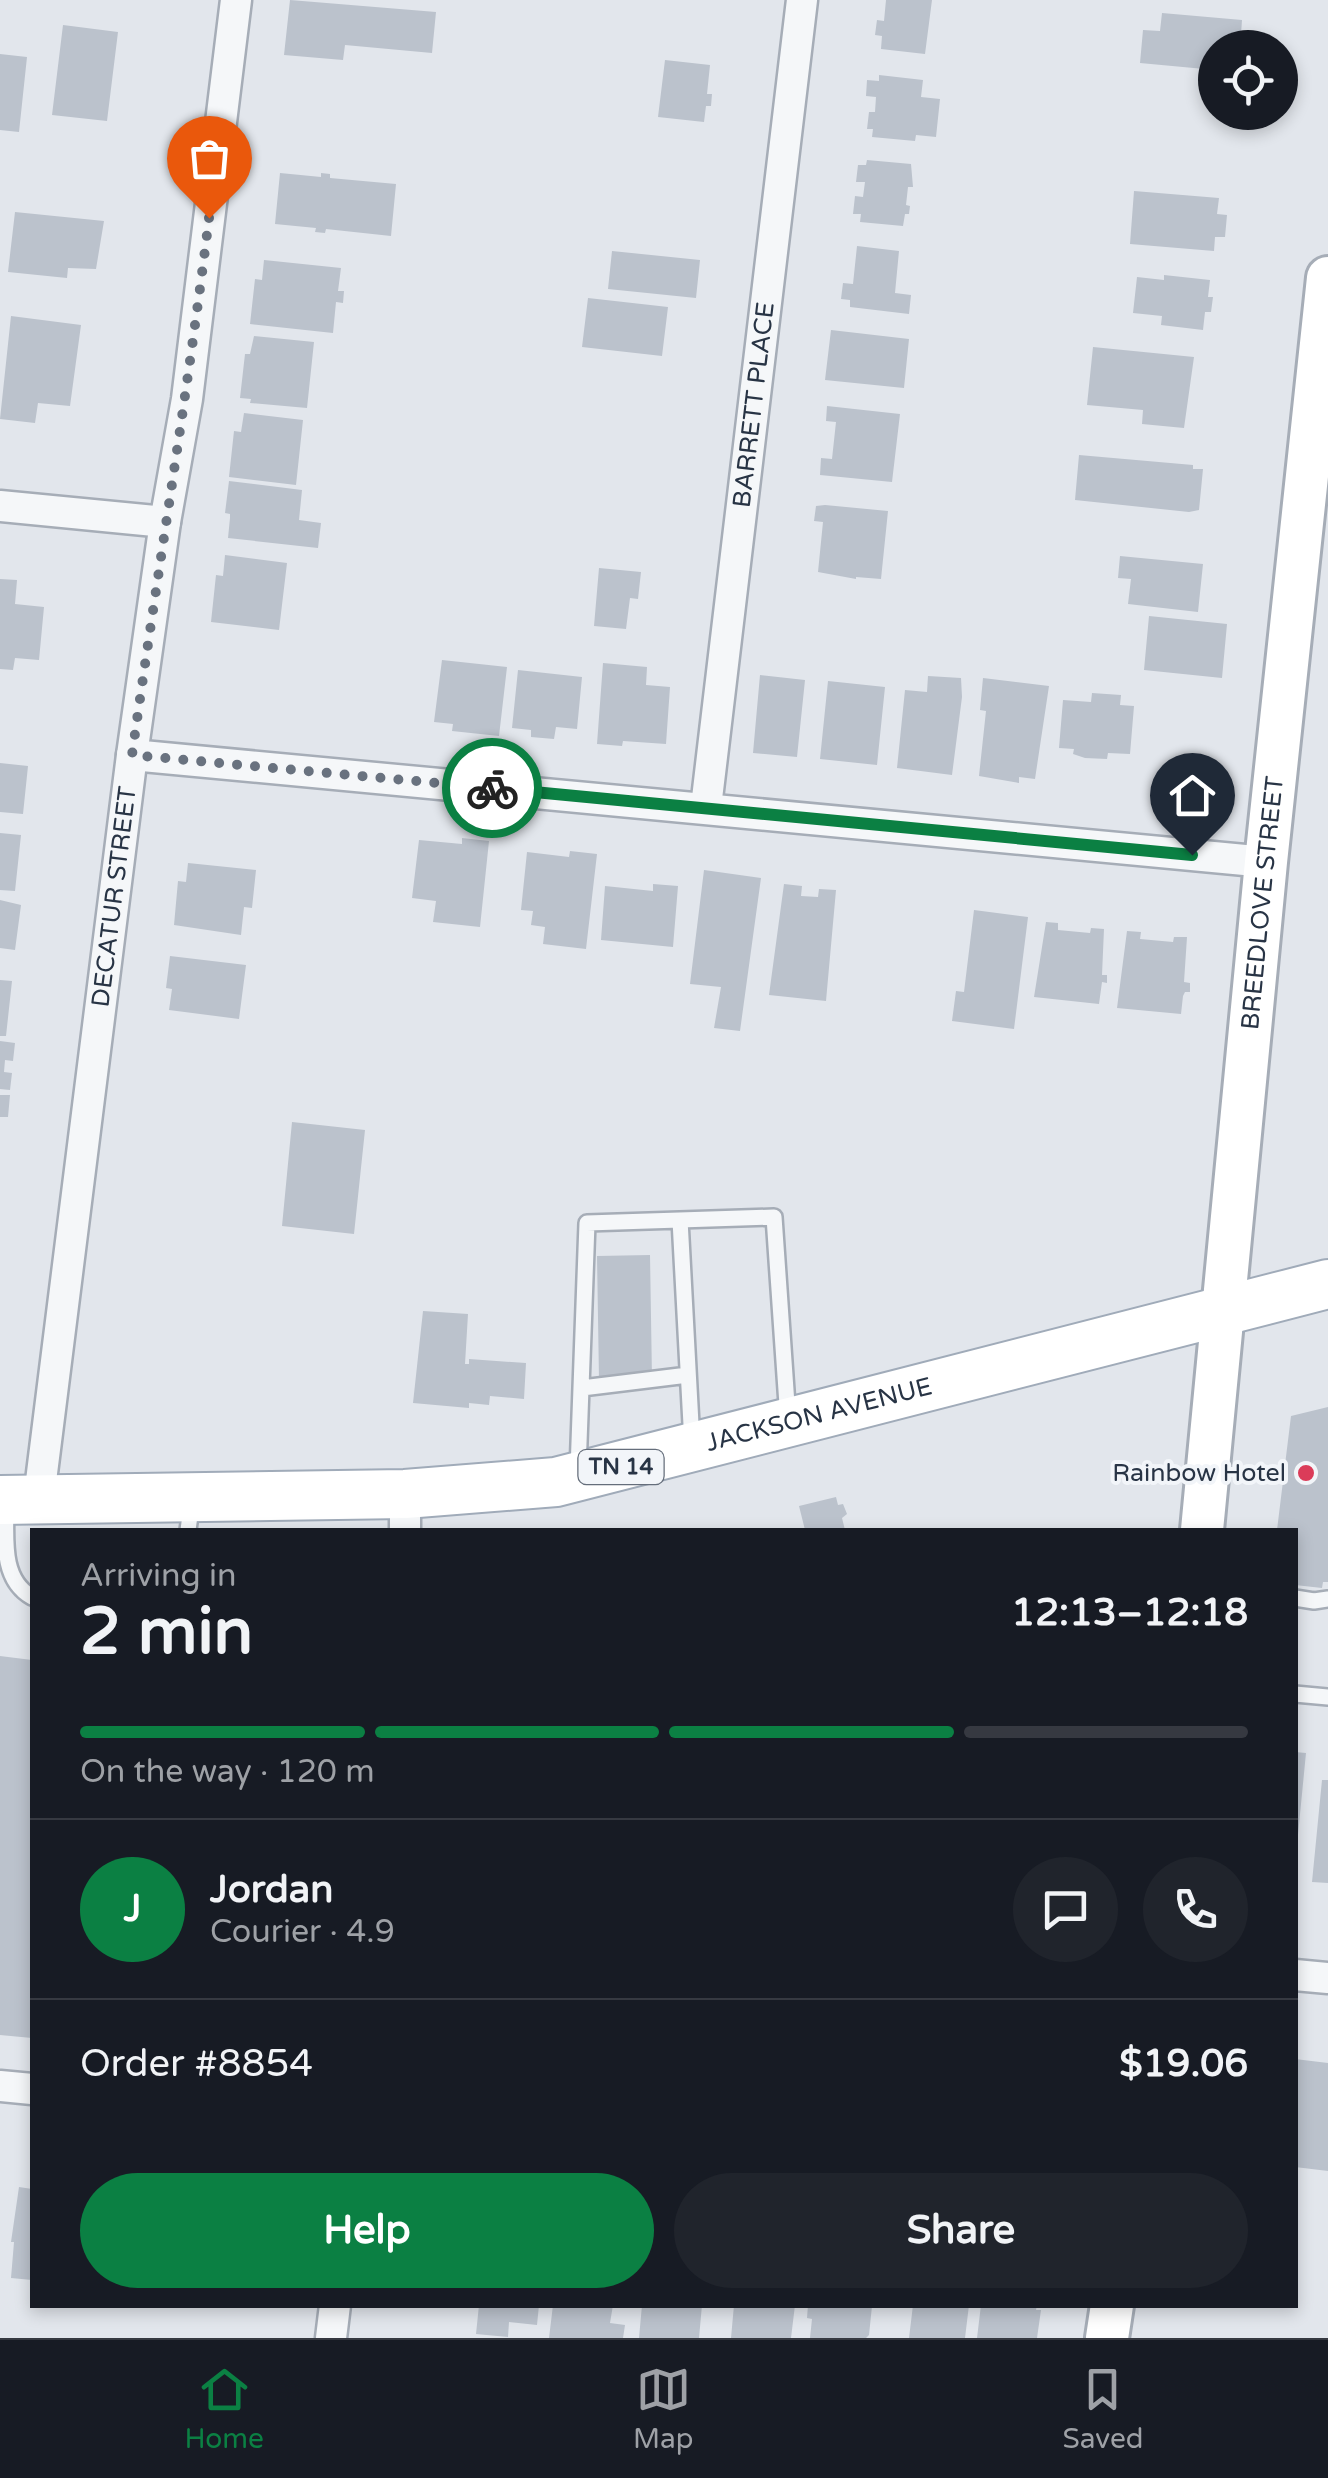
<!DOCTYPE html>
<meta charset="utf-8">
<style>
body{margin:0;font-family:"Varela Round",sans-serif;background:#20242c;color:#f1f3f6;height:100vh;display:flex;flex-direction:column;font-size:38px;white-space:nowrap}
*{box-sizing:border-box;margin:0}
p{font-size:32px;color:#9ea1a6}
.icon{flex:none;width:55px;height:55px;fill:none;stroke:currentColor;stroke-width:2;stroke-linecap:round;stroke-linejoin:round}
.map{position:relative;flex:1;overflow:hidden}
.side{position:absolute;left:30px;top:1528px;width:1268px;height:780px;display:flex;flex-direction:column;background:#171b24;border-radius:0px;box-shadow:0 5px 15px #0003}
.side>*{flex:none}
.fabs{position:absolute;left:1198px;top:30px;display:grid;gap:20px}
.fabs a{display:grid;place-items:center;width:100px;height:100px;border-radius:50%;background:#171b24;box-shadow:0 5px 15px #0003;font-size:50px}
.pin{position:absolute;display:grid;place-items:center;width:85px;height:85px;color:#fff;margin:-102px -42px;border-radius:50% 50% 50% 0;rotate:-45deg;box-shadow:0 0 10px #0007}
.pin .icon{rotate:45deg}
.courier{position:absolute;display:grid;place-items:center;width:100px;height:100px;margin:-50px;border:8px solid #0b8043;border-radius:50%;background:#fff;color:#222;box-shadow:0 2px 12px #0007}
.head em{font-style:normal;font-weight:700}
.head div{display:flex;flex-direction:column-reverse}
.head{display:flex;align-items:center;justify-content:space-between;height:170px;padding:0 50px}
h1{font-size:65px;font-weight:700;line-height:75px}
.bar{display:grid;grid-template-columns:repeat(4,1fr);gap:15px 10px;align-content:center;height:120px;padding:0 50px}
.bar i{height:12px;border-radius:8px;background:#363941}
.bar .active{background:#0b8043}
.bar p{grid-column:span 4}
.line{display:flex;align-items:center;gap:25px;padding:0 50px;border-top:2px solid #363941}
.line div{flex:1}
.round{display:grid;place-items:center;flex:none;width:105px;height:105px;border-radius:52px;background:#20242c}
.cta{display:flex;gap:20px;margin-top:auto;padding:20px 50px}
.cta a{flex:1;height:115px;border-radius:60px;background:#0b8043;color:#fff;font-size:40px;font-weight:700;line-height:115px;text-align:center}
.cta a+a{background:#20242c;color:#f1f3f6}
.tab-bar{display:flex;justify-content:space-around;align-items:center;height:140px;border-top:2px solid #363941;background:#171b24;font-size:28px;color:#9ea1a6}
.tab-bar a{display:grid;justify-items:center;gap:5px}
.tab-bar .active{color:#0b8043}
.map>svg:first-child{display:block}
</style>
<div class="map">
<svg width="1328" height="2338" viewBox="0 0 1328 2338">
<rect width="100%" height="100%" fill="#e2e6ec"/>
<path fill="#bbc2cc" d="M290 0 436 12 432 53 345 45 343 60 284 55Z
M886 0H932L925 54 881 49 882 36 875 35 877 20 884 21Z
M1162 13 1242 20 1240 48H1215V70L1140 63 1143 30 1160 31Z
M63 25 118 32 107 121 52 115Z
M0 54 27 57 19 132 0 130Z
M665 60 710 65 707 94H712L711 106H706L704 122 658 117Z
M879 75 923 80 921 97 940 99 936 137 916 135 915 141 872 137 873 129H867L869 112H875L876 97 866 96 867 80 879 81Z
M867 160 911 164 913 187H908L906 205 910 206 909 214H905L903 226 860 222 861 214H853L855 196 863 197 865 182H856L858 165H866Z
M280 173 321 177V173L330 174V178L396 184 391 236 326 229 325 233 315 232 316 228 275 224Z
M1134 191 1219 198 1217 214 1227 215 1225 237H1215L1214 251 1130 244Z
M15 212 104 221 96 269 68 268 67 278 8 272Z
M857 246 899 251 895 293 911 295 909 314 850 307V300L841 299 843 283 853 284Z
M612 251 700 260 696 298 608 289Z
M264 260 341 268 338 291H344L343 303 336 302 333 333 250 324 255 279 262 280Z
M1164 275 1210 280 1208 297H1213L1211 312H1205L1203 330 1161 325 1162 316 1133 313 1137 277 1164 280Z
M588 298 668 307 662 356 582 347Z
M11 316 81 325 70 406 38 403 35 423 0 419Z
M831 330 909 339 904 388 825 380Z
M254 336 314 342 307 408 250 403 251 399 240 398 245 354H250Z
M1093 347 1194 357 1184 428 1142 424 1143 410 1087 405Z
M827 406 900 414 892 482 820 475 821 458 832 459 836 422 826 421Z
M244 413 303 420 296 485 229 477 234 431 241 432Z
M1079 455 1193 465V469H1203L1199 510 1189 512 1075 500Z
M229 481 302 490 299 520 321 523 318 548 228 538 230 518V514L225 513Z
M825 505 888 511 881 579 856 577V579L818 572 823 522 814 521 816 506Z
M225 555 287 563 279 630 211 622 216 575 223 576Z
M1120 556 1203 564 1198 612 1128 604 1131 579 1118 578Z
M599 568 641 572 638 599 630 598 626 629 594 626Z
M0 579 17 580 15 604 44 607 39 660 15 658 13 670 0 669Z
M1149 616 1227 624 1222 678 1144 670Z
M442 660 507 667 499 736 452 731 453 724 434 722Z
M603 663 647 667 646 685 670 687 666 744 623 741 622 746 597 744Z
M518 670 582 677 577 729 556 727 554 739 531 737V730L512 728Z
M760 675 805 680 797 757 753 753Z
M928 676 961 678 962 697 952 775 897 768 905 690 927 692Z
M983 678 1049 686 1035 779 1019 777V783L979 776 986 711 980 710Z
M828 681 885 687 877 765 820 759Z
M1092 693 1121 695 1120 705 1134 706 1130 754 1108 753 1107 759 1085 758 1073 754 1074 749 1059 748 1063 700 1091 702Z
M0 763 28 766 23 814 0 812Z
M0 833 21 835 15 891 0 890Z
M462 838 489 841 480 927 433 922 436 901 412 898 419 840 462 844Z
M570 851 597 854 586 949 543 944 545 927 531 925 533 911 521 910 527 852 569 857Z
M188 863 256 870 252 908 244 907 241 935 174 925 178 881 186 882Z
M704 870 761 878 740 1031 714 1028 721 987 690 984Z
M653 884 678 886 673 947 601 940 605 886 653 891Z
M784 884 802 886 801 896 818 897 819 889 836 890 826 1001 769 995Z
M0 900 21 905 15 950 0 948Z
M974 910 1028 917 1014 1029 952 1021 956 991 964 992Z
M1046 922 1058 923V930L1090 933 1091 928 1104 929 1102 975H1107V983L1102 982 1099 1004 1034 997Z
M1127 931 1141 932 1140 939 1173 942 1174 937H1187L1184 982 1190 983V992H1185L1183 996 1181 1014 1117 1008Z
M170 956 246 965 239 1019 169 1010 172 989 166 988Z
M0 980 12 981 6 1036H0Z
M0 1041 15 1043 13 1061 5 1060 4 1072 12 1073 10 1090 0 1089Z
M0 1095H10L8 1117H0Z
M292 1122 365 1130 354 1234 282 1226Z
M650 1255 652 1378 599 1379 597 1256Z
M423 1311 468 1314 465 1364H469V1359L526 1363 524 1399 490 1396 489 1405 469 1403V1408L413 1403Z
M1328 1407V1582H1323L1322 1588 1295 1585V1530H1277L1291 1416Z
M836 1497 838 1505 843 1504 847 1514 842 1518 845 1530H805L799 1506Z
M0 1656 32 1660V2038L0 2035Z
M1295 1752 1306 1753 1297 1845H1295Z
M1322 1780H1328V1883L1312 1882Z
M1295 2059 1328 2063V2171L1295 2167Z
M19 2187 32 2189V2280L11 2278 14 2242H11Z
M479 2305H539L537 2325 509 2322 508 2337 476 2334Z
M553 2305H613L610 2323 625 2325 623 2338H549Z
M642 2305H702L699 2338H639Z
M734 2305H795L791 2338H731Z
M808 2305 872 2306 869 2335 866 2338H810L812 2319 807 2318Z
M913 2305H969L965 2338H909Z
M981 2305H1037L1036 2310H1041L1037 2338H977Z"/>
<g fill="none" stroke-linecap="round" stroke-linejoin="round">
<defs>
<path id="lane" d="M680 1220 692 1443
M582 1388 688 1375
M578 1470 587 1223 774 1217 788 1419
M6 1504C6 1537 0 1579 32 1597
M188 1530 192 1501
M1295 1598 1314 1601 1328 1599
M1295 1694 1328 1697"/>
<g id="street">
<path d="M0 506 165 522"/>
<path d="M132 755 1266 862"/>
<path id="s1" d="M706 807 802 0"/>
<path id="s2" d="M39 1497 132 755 165 522 187 399 236 0"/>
<path d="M405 1530V1494"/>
<path d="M1295 1975 1328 1978"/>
<path d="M0 2086 32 2089"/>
<path d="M331 2338 335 2305"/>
</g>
<g id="secondary">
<path id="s3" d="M1202 1530 1266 862 1328 278"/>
<path d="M1107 2338 1112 2305"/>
</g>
<g id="primary">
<path id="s4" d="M0 1500 405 1494 556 1482 1328 1284"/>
</g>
</defs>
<use href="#lane" stroke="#a6adb7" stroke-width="20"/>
<use href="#street" stroke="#a6adb7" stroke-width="35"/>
<use href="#secondary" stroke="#a6adb7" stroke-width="48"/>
<use href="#primary" stroke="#a0abb9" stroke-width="52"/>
<use href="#lane" stroke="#f5f7f9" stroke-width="15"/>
<use href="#street" stroke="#f5f7f9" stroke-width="30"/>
<use href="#secondary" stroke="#fff" stroke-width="42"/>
<use href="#primary" stroke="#fff" stroke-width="48"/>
</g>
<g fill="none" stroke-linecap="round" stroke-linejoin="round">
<path stroke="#69727f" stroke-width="10" stroke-dasharray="0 18" d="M209 218C187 397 157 576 132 755L492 788"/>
<path stroke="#0b8043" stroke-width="12" d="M492 788 1192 855"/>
</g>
<circle fill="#db3c59" stroke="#f2f5f9" stroke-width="4" cx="1306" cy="1473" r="10"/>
<g text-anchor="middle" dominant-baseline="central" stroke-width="8" stroke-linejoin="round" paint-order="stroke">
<rect fill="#f2f5f9" stroke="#656e7b" stroke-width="2.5" x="578.5" y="1450" width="85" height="34" rx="8"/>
<g font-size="22" font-weight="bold" fill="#283445">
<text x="621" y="1467">TN 14</text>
</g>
<g font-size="25" fill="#283445" stroke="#f2f5f9">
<text stroke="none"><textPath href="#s1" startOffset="405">BARRETT PLACE</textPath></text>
<text stroke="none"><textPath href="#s2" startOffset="605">DECATUR STREET</textPath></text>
<text stroke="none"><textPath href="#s3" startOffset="630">BREEDLOVE STREET</textPath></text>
<text stroke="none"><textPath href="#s4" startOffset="828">JACKSON AVENUE</textPath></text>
</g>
<g font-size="25" fill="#283445" stroke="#f2f5f9" text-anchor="end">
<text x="1286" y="1473">Rainbow Hotel</text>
</g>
</g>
</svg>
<div class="fabs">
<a><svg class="icon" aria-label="locate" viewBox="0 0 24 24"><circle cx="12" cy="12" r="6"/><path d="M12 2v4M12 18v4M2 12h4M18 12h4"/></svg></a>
</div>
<div class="pin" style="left:209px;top:218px;background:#ea580c"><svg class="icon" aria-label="bag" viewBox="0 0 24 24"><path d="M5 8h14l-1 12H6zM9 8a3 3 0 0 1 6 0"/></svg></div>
<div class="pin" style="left:1192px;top:855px;background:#1f2937"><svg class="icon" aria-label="home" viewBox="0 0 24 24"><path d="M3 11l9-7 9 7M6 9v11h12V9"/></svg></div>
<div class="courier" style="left:492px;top:788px"><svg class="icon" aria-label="bike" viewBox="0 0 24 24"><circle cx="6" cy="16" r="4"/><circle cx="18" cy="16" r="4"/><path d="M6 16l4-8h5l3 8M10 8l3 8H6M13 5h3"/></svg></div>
<section class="side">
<div class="head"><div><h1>2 min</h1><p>Arriving in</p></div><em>12:13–12:18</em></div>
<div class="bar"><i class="active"></i><i class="active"></i><i class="active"></i><i></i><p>On the way · 120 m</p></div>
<div class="line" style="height:180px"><b class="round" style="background:#0b8043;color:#fff">J</b><div><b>Jordan</b><p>Courier · 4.9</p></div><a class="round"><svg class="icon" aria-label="chat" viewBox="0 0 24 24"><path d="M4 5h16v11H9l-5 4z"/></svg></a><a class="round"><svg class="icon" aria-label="phone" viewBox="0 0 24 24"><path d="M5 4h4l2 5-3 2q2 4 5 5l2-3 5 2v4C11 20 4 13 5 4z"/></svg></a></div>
<div class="line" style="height:130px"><div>Order #8854</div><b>$19.06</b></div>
<div class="cta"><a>Help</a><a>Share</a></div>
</section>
</div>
<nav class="tab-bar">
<a class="active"><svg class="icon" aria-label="home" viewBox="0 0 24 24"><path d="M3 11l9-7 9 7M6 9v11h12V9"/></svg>Home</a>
<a><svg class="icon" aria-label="map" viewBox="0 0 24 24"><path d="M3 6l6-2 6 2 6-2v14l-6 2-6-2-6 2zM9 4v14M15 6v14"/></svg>Map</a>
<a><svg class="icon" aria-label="saved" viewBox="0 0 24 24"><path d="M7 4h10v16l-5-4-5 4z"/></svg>Saved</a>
</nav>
